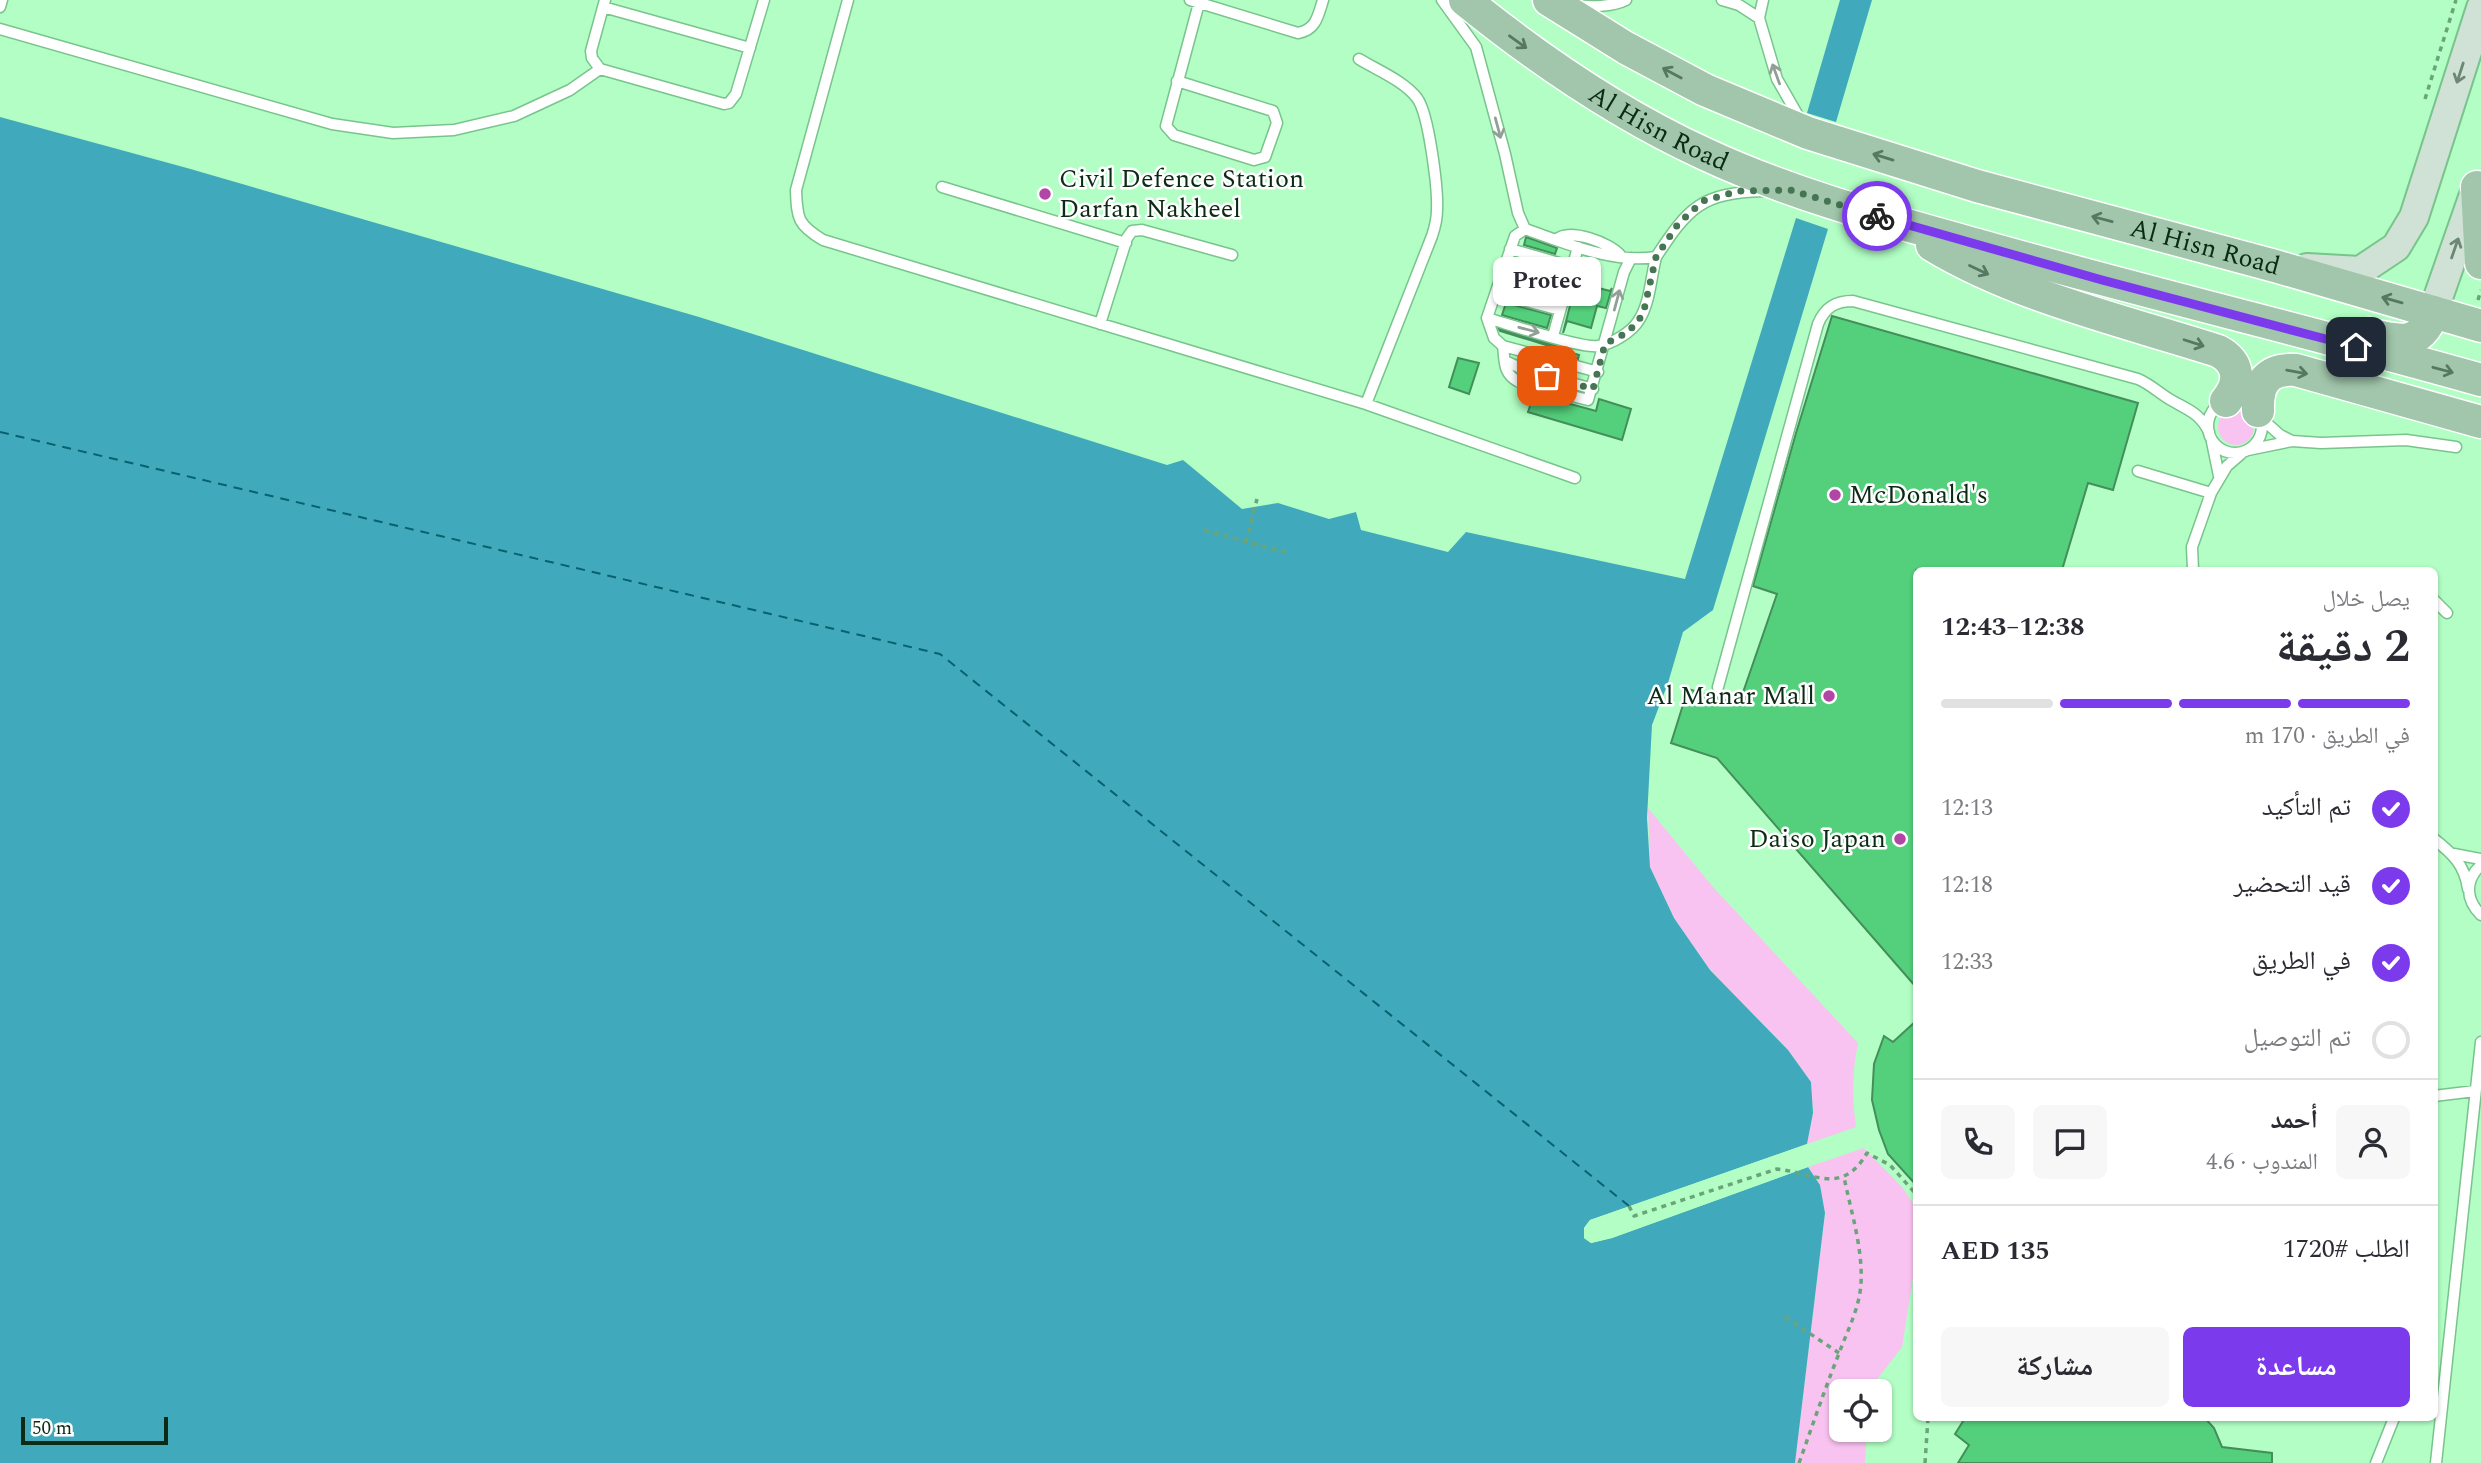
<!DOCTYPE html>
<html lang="ar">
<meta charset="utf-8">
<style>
body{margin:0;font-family:Spectral,"Noto Naskh Arabic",serif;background:#f7f7f7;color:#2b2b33;direction:rtl;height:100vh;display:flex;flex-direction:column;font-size:26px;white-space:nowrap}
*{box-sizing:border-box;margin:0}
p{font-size:23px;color:#7c7c81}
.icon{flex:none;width:38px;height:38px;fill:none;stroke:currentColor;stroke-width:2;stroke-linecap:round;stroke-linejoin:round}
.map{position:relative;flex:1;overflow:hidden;direction:ltr}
.sheet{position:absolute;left:1913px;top:567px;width:525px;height:854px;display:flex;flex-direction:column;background:#fff;border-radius:10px;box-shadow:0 2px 5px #0004;direction:rtl}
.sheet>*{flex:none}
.buttons{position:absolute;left:1829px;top:1379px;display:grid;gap:14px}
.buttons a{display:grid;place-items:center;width:63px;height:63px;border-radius:10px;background:#fff;box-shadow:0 2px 5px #0004;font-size:35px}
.scale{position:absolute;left:21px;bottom:18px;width:147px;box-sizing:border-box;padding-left:7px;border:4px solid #0b2b15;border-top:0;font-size:19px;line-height:24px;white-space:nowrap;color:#0b2b15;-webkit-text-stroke:5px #fff;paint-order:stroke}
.pin{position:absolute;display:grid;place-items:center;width:60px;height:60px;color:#fff;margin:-30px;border-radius:14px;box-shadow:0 4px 10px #0006}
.courier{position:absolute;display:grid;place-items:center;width:70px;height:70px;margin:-35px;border:5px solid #7c3aed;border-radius:50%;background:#fff;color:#222;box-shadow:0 2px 9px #0007}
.bubble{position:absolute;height:49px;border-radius:10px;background:#fff;box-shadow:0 2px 5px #0004;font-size:23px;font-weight:700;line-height:49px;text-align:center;direction:rtl}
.head em{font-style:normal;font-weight:700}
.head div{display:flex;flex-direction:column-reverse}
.head{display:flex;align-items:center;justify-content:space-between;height:119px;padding:0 28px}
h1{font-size:46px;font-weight:700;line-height:52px}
.bar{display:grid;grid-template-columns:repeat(4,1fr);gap:10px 7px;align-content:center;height:84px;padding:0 28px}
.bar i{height:9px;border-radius:5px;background:#e1e1e2}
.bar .current{background:#7c3aed}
.bar p{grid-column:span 4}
.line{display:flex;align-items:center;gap:18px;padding:0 28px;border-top:2px solid #e1e1e2}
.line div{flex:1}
.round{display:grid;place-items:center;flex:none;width:74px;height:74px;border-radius:10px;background:#f7f7f7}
ol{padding:0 28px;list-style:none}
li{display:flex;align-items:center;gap:21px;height:77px}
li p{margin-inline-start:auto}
li .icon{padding:7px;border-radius:50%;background:#7c3aed;color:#fff;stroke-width:4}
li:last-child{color:#7c7c81}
li i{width:38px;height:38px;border:4px solid #e1e1e2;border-radius:50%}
.button{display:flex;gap:14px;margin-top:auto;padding:14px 28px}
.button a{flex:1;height:80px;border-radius:10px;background:#7c3aed;color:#fff;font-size:28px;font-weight:700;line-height:80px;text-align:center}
.button a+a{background:#f7f7f7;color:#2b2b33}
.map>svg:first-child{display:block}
</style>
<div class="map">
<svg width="2481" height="1463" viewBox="0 0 2481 1463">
<rect width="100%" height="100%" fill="#b2fec4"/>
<path fill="#f9c3f1" d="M2218 427a18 18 0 1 1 36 0a18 18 0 1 1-36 0Z
M1648 808 1713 887 1858 1043C1852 1072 1852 1098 1856 1127L1807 1144 1813 1113 1811 1082 1788 1050 1710 970 1674 918 1650 867Z
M1864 1148 1903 1188 1916 1208V1259L1902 1347 1872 1386 1871 1391H1841V1430H1867L1865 1463H1795L1825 1214 1820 1185 1808 1167Z"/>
<path fill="#40a9bb" d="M1840 0H1872L1836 122 1807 113Z
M0 117 187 168 699 317 1167 465 1183 460 1242 509 1278 503 1329 519 1356 512 1361 530 1448 552 1466 532 1685 579 1796 218 1828 229 1713 610 1683 632 1668 683 1652 725 1647 818 1650 867 1674 918 1710 970 1788 1050 1811 1082 1813 1113 1807 1144 1590 1220 1584 1228V1238L1591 1243 1612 1238 1808 1167 1820 1185 1825 1213 1795 1463H0Z"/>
<path fill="#b2fec4" d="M1810 1143 1808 1147 1592 1223 1588 1229V1236L1592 1239 1611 1234 1807 1164 1811 1166 1612 1238 1591 1243 1584 1238V1228L1590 1220Z"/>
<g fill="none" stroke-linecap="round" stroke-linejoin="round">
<path stroke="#07626f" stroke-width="2" stroke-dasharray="9 7" stroke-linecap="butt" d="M0 432 940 654 1629 1206"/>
</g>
<path fill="#54d07c" stroke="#448e5a" stroke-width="2" d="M1526 237 1557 248 1555 254 1524 245Z
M1519 259 1550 268 1549 274 1561 279 1517 267Z
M1513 281 1557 293 1555 301 1510 289Z
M1576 282 1610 291 1612 288 1606 308 1597 306 1591 328 1567 321 1563 333Z
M1506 303 1551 315 1547 328 1502 315Z
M1832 316 2138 403 2113 490 2088 483 2062 570H1916V987L1717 758 1671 743 1688 689 1739 704 1777 594 1753 586 1796 433Z
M1499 329 1560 347 1559 349 1500 331Z
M1548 346 1579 355 1578 359 1547 350Z
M1458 358 1479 363 1469 394 1449 387Z
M1534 394 1596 411 1599 399 1631 409 1622 440 1528 412Z
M1916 1021V1185L1888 1154 1879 1130 1872 1100 1874 1064 1884 1036 1893 1042Z
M1965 1418H2205L2214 1428 2222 1447 2272 1453V1463H1958L1969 1445 1955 1434Z"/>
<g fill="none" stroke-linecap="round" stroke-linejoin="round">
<defs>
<path id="lane" d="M605 0 591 51 592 58 600 69 724 104 729 103 736 94 764 0
M848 0 796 190C797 219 798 225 823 240L1366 404 1575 478
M1190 0 1298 33C1316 30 1318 16 1323 0
M1442 0 1476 47 1505 154 1518 213 1525 229C1565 243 1613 264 1656 257 1689 207 1701 193 1764 191
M1722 0 1739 5 1759 18
M1763 0 1759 18 1777 79 1801 121
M1575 5C1590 7 1612 7 1626 0
M0 7 2 0
M603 7 750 48
M0 29 332 124 393 133 454 130 514 116 570 90 600 69
M1359 59C1377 70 1404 81 1417 98 1429 114 1438 189 1437 210 1437 219 1435 227 1432 236L1366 404
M1177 81 1273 111 1277 123 1265 157 1254 160 1174 135 1166 126 1199 3
M942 187 1126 243
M1525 229 1515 236 1487 318C1508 324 1582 349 1598 346 1612 344 1632 332 1639 320 1650 303 1651 277 1656 257
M1556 240C1569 227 1611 243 1621 256
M1510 249 1573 267
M1503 271 1567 288
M1496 293 1560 310
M1487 318 1494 338 1503 346C1505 362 1503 374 1519 382L1588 400 1624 272 1631 258
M1100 324 1127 238 1132 231 1142 230 1232 255
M1553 336 1578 247
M1503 346 1598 372
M1505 361 1525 370 1593 389
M2208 426a27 27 0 1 1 54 0a27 27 0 1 1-54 0Z
M2262 419 2280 435 2292 441
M2212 442 2219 476
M2248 450 2292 441 2321 443 2406 440 2456 447
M2138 471 2211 493
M2193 570 2192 547 2211 493 2227 466 2242 453
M2434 600 2447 613
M1718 687 1818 324C1825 307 1836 301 1853 301L2138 379C2150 384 2159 393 2171 400 2188 410 2200 413 2209 432
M2434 839C2452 853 2465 865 2468 889
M2454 854 2481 859
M2481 865C2464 881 2466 900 2481 915
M2434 1096 2475 1091
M2376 1463 2394 1418
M2436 1463 2481 1042"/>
<path id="secondary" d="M2307 268 2360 271 2396 247 2414 217 2481 8
M2433 312 2476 189"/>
<g id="primary">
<path id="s1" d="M1465 0C1539 60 1618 114 1705 154 1793 195 1888 220 1981 246 2147 293 2315 333 2481 380"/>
<path id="s2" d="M1549 0 1626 48 1705 90 1808 133 1977 186 2275 266 2481 326"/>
<path d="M2477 187 2481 263"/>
<path d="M1932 245C2016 296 2124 321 2218 351 2239 362 2242 382 2226 401"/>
<path d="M2369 334C2400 342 2421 347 2433 312"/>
<path d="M2258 411C2257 383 2267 368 2296 370L2481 422"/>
</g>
</defs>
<use href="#lane" stroke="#79c48d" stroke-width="13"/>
<use href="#secondary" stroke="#79c48d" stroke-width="32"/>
<use href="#primary" stroke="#fff" stroke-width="35"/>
<path stroke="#6ba479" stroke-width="3.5" stroke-dasharray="5 5" stroke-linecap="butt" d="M2425 99 2456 0
M2478 300 2481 290
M1204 530 1288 553
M1246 542 1257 499
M1629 1206 1634 1216 1777 1169C1814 1173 1842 1196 1867 1153L1890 1165 1916 1194
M1785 1317 1839 1353
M1799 1463C1812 1427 1824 1391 1838 1356 1847 1331 1859 1310 1861 1284 1863 1248 1851 1212 1844 1177
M1925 1463 1928 1418"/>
<use href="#lane" stroke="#fff" stroke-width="10"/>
<use href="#secondary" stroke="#d0e2d5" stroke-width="28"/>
<use href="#primary" stroke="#a1c6ab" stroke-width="32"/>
</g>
<defs><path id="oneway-shaft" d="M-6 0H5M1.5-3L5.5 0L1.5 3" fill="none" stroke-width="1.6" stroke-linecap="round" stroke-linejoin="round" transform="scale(1.75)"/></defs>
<g stroke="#567860">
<use href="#oneway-shaft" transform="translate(1518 42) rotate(36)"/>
<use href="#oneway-shaft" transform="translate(1672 73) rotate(-152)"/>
<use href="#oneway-shaft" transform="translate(1883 157) rotate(-163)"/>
<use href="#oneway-shaft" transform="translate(2102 219) rotate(-165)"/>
<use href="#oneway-shaft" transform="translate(1979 270) rotate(25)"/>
<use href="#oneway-shaft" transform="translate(2392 300) rotate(-164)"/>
<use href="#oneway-shaft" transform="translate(2194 343) rotate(18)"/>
<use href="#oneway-shaft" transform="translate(2443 370) rotate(15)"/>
<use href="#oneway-shaft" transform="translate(2297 372) rotate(10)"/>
</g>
<g stroke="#6e8675">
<use href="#oneway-shaft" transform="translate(2460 73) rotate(108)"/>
<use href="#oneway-shaft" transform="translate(2455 248) rotate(-71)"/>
</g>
<g stroke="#91a096">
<use href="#oneway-shaft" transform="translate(1776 74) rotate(-110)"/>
<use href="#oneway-shaft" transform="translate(1498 128) rotate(75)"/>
<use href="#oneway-shaft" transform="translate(1617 300) rotate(-75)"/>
<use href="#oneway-shaft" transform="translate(1529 330) rotate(15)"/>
</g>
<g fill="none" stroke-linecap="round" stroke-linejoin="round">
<path stroke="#457552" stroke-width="7" stroke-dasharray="0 12.6" d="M1547 376 1593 389 1605 344 1626 333 1638 322 1644 310 1656 257 1678 224 1703 201 1738 191 1790 190 1877 216"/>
<path stroke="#7c3aed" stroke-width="9" d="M1877 216 2102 280 2356 347"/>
</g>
<g fill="#b146a7" stroke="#fff" stroke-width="2.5">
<circle cx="1045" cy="194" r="7"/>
<circle cx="1835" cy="495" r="7"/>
<circle cx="1829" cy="696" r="7"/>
<circle cx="1900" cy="839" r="7"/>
</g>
<g text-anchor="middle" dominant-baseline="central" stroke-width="5" stroke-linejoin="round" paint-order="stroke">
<g font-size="26" fill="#0b2b15" stroke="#fff">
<text stroke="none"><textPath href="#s1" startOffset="233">Al Hisn Road</textPath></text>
<text stroke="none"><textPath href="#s2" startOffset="705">Al Hisn Road</textPath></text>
</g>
<g font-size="26" fill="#0b2b15" stroke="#fff" text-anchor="start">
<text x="1059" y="179">Civil Defence Station<tspan x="1059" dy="30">Darfan Nakheel</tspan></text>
<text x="1849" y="495">McDonald's</text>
<text x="1815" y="696" text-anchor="end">Al Manar Mall</text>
<text x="1886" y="839" text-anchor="end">Daiso Japan</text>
</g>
</g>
</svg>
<div class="buttons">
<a><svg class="icon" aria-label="locate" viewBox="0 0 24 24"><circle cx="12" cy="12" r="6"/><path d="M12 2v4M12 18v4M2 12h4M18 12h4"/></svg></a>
</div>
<div class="scale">50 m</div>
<div class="pin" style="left:1547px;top:376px;background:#ea580c"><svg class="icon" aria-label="bag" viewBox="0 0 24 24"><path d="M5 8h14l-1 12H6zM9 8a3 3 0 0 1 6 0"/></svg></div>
<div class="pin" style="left:2356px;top:347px;background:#1f2937"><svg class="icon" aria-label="home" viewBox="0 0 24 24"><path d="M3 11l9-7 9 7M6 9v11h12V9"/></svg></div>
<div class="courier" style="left:1877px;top:216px"><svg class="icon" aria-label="bike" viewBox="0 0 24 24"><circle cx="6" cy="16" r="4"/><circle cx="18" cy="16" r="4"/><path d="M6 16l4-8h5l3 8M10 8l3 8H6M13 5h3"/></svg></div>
<div class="bubble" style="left:1493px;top:257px;width:108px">Protec</div>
<section class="sheet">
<div class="head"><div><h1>2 دقيقة</h1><p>يصل خلال</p></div><em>12:38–12:43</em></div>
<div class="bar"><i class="current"></i><i class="current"></i><i class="current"></i><i></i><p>في الطريق · 170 m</p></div>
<ol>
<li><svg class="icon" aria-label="check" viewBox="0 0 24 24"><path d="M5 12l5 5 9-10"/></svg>تم التأكيد<p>12:13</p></li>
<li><svg class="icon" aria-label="check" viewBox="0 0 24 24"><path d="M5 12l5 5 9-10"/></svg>قيد التحضير<p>12:18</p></li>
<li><svg class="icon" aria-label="check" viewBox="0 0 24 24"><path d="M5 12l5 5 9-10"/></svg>في الطريق<p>12:33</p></li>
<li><i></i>تم التوصيل</li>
</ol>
<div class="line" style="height:126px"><a class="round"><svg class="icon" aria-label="person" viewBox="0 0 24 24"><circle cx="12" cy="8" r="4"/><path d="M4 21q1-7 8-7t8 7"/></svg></a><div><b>أحمد</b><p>المندوب · 4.6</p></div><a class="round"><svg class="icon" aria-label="chat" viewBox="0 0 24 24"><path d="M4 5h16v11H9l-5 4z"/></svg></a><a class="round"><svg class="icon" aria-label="phone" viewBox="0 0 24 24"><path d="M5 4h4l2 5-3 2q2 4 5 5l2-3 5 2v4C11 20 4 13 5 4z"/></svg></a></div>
<div class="line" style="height:91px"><div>الطلب #1720</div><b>AED 135</b></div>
<div class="button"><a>مساعدة</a><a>مشاركة</a></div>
</section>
</div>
